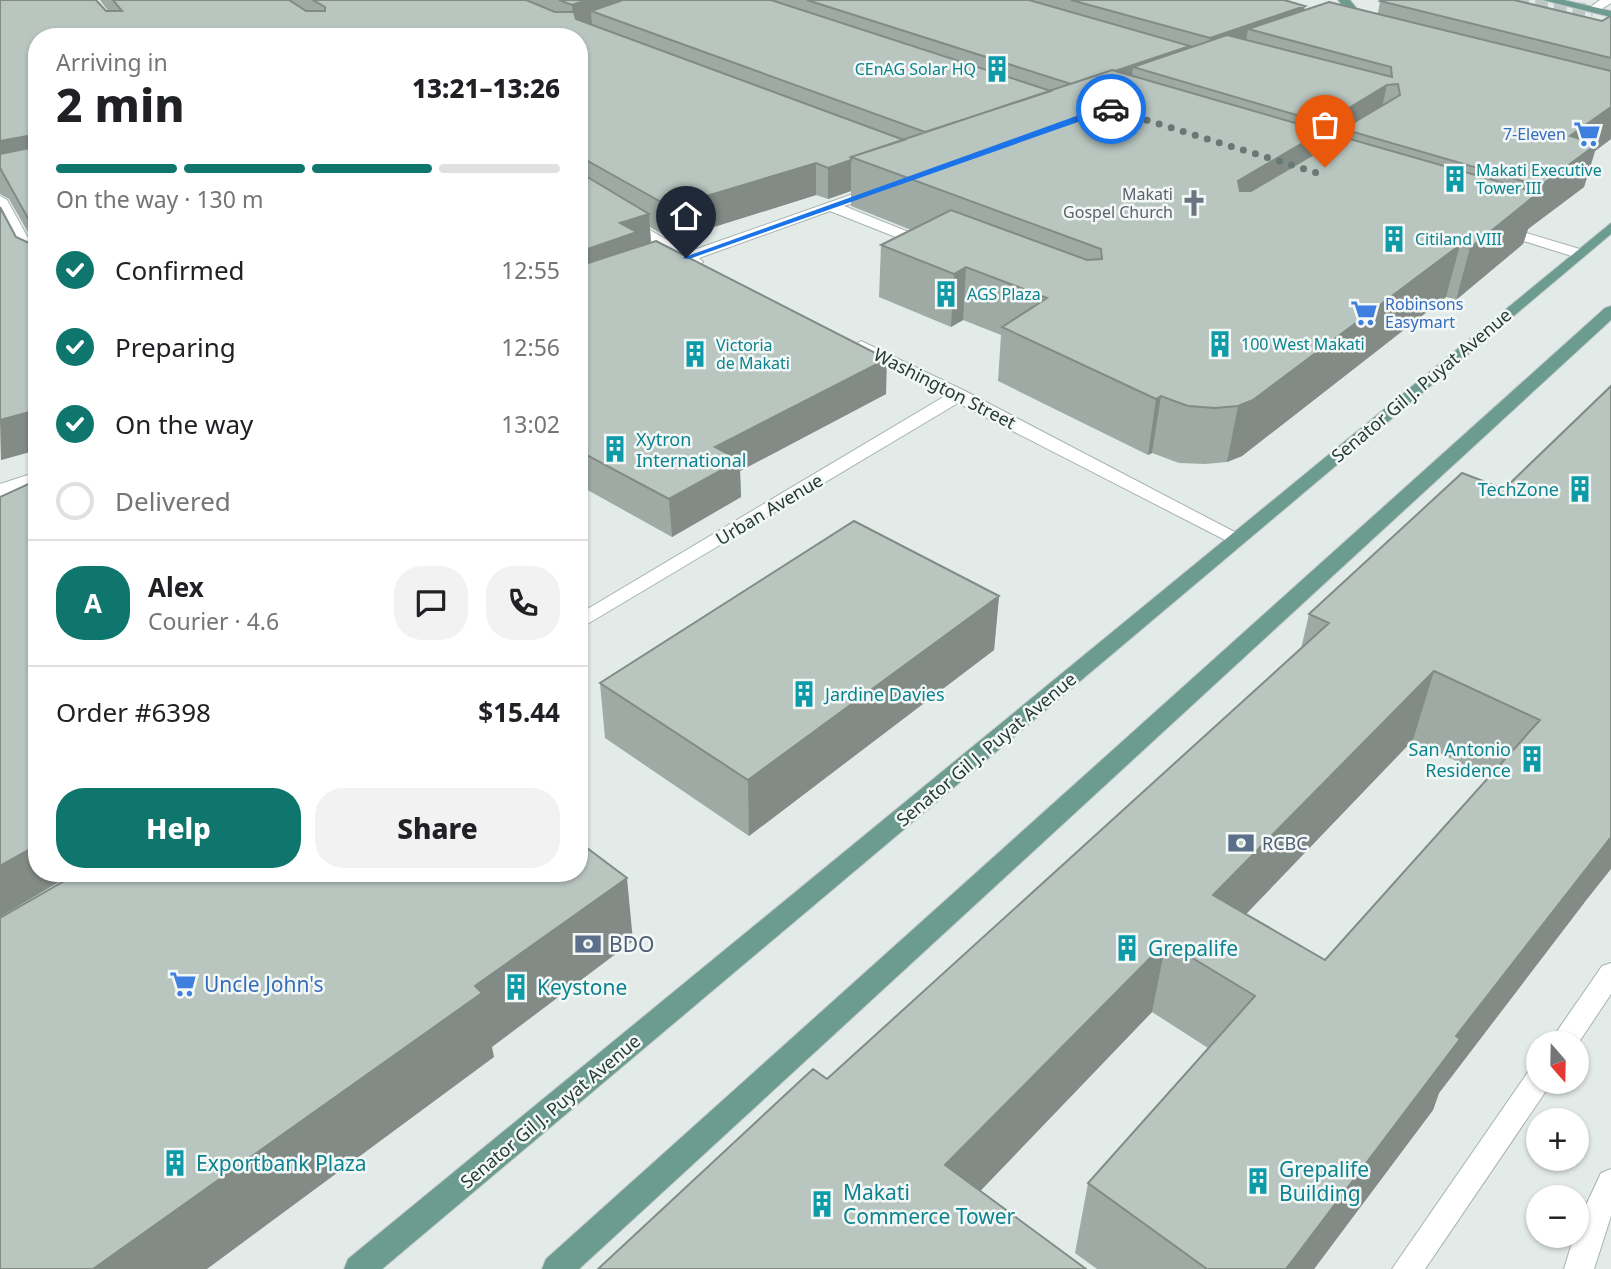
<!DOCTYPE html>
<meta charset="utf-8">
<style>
body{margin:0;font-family:"Noto Sans",sans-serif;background:#f2f2f2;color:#202124;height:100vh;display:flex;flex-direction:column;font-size:26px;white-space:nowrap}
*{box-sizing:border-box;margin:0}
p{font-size:23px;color:#757577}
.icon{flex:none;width:38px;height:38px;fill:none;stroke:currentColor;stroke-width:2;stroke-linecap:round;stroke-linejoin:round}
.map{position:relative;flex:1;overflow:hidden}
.side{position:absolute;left:28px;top:28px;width:560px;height:854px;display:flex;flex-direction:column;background:#fff;border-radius:28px;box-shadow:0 2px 5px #0004}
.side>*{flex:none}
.needle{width:46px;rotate:160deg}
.buttons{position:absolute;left:1526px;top:1031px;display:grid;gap:14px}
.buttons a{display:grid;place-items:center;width:63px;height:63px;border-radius:50%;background:#fff;box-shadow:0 2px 5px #0004;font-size:35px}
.pin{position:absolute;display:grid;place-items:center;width:60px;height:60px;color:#fff;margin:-72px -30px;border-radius:50% 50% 50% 0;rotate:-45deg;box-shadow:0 0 7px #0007}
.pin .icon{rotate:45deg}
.courier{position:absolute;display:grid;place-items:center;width:70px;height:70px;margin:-35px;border:5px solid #1a73e8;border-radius:50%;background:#fff;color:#222;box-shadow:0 2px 9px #0007}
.headline em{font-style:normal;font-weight:800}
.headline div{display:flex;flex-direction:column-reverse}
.headline{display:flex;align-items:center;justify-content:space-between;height:119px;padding:0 28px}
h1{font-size:46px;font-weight:800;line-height:52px}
.bar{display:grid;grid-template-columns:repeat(4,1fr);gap:10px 7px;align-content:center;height:84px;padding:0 28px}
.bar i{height:9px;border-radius:5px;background:#e0e0e0}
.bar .active{background:#0f766e}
.bar p{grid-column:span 4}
.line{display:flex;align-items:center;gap:18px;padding:0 28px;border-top:2px solid #e0e0e0}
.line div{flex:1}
.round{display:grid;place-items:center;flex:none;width:74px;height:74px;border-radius:28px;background:#f2f2f2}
ol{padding:0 28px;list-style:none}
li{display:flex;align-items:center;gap:21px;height:77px}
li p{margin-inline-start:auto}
li .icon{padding:7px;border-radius:50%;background:#0f766e;color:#fff;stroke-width:4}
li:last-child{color:#757577}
li i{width:38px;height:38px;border:4px solid #e0e0e0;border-radius:50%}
.primary-button{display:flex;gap:14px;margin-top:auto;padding:14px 28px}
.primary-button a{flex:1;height:80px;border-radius:28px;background:#0f766e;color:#fff;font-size:28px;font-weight:800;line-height:80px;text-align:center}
.primary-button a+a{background:#f2f2f2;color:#202124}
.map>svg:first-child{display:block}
</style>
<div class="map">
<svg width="1611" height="1269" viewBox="0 0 1611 1269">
<rect width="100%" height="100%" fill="#e3ebe8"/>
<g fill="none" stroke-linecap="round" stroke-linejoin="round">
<path stroke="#bdc8c4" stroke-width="13" stroke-dasharray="13 6" stroke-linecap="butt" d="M1497 2 1593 10"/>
<defs>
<path id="minor" d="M1600 0H1611V3L1597 12H1589V8Z
M876 186 883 190 881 193 844 206 931 241V247H921L830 211 699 258 703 262 700 265 686 263 662 271 657 269V263L675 256 579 199V189L688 252Z
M0 196 7 200 37 254V274L29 269 0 214Z
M1500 225 1583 250 1586 253 1578 258 1495 232 1493 229Z
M861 341 965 391 1248 539 1238 545 1231 543 958 403 579 629V614L945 396 855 350 853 346Z
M37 472V484L0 496V484Z
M1611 963V994L1577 1045 1549 1043 1602 966Z
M1538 1068V1082H1551L1548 1088 1425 1269H1392L1528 1072Z
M1611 1169V1216L1594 1269H1564L1574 1236H1577L1579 1220 1601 1173Z"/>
<path id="major" d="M1338 0H1350L1358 10 1349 27 1339 25 1346 10Z
M1543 0H1564L1611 11V17Z
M1611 223V234L382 1269H344L348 1259Z
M1611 306V320L579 1269H542L546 1259 1605 308Z"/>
</defs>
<use href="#minor" stroke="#a6b3af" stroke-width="2"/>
<use href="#major" stroke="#c2c8c6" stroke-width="2"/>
<use href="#minor" fill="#fff" fill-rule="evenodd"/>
<use href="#major" fill="#6c9c8f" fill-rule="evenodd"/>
</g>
<path fill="#9faaa5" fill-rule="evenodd" d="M0 0 108 11 100 0H1284L1304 10 1378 13 1380 1 1602 21 1611 17V139L1595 151 1584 187 1528 229 1523 244 1456 300 1446 297 1242 456 1227 462 1205 464 1179 463 1152 453 1148 455 998 381 1001 335 963 320 951 327 879 297 881 245 911 230 851 206V191L828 199 816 195 672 240 650 227 651 243 886 394 740 471 741 497 672 537 584 488 579 490V37H37V450L1 460 0 207 16 237 29 243V234L9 199 0 194Z
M1504 489 1584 903 1439 1093 1433 1110 1314 1269H1097L1075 1253 1088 1183 1208 1048 1152 1012 980 1191 827 1079 1301 649 1309 614ZM1413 740 1489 777 1325 960 1246 914Z
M999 596 994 650 749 836 605 738 600 683Z"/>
<path fill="#828b86" d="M586 0H667L591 11 592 26 574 32 572 5Z
M1305 6 1300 33 1248 29 1244 53 1206 66 1210 38Z
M388 33 389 37H372Z
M1190 46 1185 74 1133 67 1130 94 1074 85Z
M1387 85 1378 126 1343 129 1339 151 1230 231 1238 181 1322 131 1324 123Z
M1611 107V139L1595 151 1584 187 1528 229 1523 244 1456 300 1470 248 1537 194 1540 186 1570 136Z
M27 136 36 166 0 168V141Z
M851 160V191L828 199V168Z
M816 163V195L672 240 670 207Z
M649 214 651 246 579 286V252L620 223Z
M1460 245 1446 297 1242 456 1227 462 1238 406Z
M966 267 963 320 951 327 954 274Z
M887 359 886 394 740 471 741 497 672 537 669 499 715 447Z
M1161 396 1152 453 1148 455 1156 399Z
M37 410V450L1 460 0 420Z
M579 451H580L584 488 579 490Z
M999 596 994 650 749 836 748 780Z
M1434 671 1413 740 1200 962 1213 895Z
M1611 837V869L1584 903 1439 1093 1433 1110 1314 1269H1286L1456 1036Z
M37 845V873H74L0 917V866Z
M627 878 633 941 492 1047 494 1057 207 1269H93L475 986Z
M1166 942 1152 1012 938 1235 945 1165Z"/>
<path fill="#b9c6c0" stroke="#828b86" stroke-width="2" fill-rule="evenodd" d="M0 0H96L106 11H122L113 0H289L306 11H325V7L313 0H526L555 12H574L576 19 904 140 851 157V160L828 168 816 163 670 207 579 156V37H395L388 33 372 37H37V410L0 420V207L16 237 29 243V220L0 168V154L30 148V138L27 136 0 141Z
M559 0H586L572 5Z
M623 0H771L1051 91 925 132 591 11Z
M807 0H1029L1190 46 1115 71 1112 70 1071 84Z
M1071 0H1284L1305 6 1210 38Z
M1382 0H1514L1602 21 1609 17H1611V58L1380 1Z
M1329 2 1611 71V107L1570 136 1597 144 1540 186 1343 129 1400 95 1398 84 1387 85 1324 123 1133 67 1227 35 1392 77 1391 67 1248 29Z
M1112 70 1323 131 1238 181 1240 191H1251L1343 137 1538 193 1470 248 1460 245 1253 400 1238 406 1215 408 1188 406 1161 396 1156 399 1002 327 1047 298 966 267 954 274 881 245 951 210 1087 260 1102 259 1101 249 851 157Z
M579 172 649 214 620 223 637 232 579 252Z
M656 241 887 359 715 447 740 460 669 499 579 451V266Z
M1611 386V837L1456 1036 1460 1039 1286 1269H1207L1088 1183 1255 996 1166 942 945 1165 1086 1269H598L813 1069 827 1079 1329 623 1309 614 1462 473 1504 489ZM1434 671 1540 720 1325 960 1213 895Z
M37 480V845L0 866V497Z
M854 521 999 596 748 780 600 683Z
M579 842 627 878 475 986 482 993 93 1269H0V918L78 873H579Z"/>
<path fill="#1a73e8" d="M1104 106 1115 109 689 259 682 258Z"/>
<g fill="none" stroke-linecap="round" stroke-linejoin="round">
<path stroke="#687974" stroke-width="7" stroke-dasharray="0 12.6" d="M1111 109 1317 173 1325 167"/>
</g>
<defs>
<symbol id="building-bare" viewBox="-9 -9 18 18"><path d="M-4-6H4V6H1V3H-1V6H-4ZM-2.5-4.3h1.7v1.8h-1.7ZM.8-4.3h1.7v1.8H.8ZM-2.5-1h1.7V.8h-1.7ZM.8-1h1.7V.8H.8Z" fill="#0f9aa8" stroke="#f3f8f6" stroke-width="2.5" paint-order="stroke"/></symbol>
<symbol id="supermarket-bare" viewBox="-9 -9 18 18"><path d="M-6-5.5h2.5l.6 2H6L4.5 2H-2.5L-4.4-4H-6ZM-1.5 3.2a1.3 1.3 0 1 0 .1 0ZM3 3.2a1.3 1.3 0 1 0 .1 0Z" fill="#3f7fe0" stroke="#f3f8f6" stroke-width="2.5" paint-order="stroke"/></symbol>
<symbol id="church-bare" viewBox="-9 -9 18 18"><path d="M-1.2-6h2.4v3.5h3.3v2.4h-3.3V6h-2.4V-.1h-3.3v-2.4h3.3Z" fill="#6b7280" stroke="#f3f8f6" stroke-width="2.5" paint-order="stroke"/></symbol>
<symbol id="bank-bare" viewBox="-9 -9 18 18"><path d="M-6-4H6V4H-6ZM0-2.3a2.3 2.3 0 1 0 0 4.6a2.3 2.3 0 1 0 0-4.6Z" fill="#5c6f8a" stroke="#f3f8f6" stroke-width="2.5" paint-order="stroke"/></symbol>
</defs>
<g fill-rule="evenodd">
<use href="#building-bare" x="978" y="50" width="38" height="38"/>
<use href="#supermarket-bare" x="1568" y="115" width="38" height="38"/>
<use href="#building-bare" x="1436" y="160" width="38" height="38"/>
<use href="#church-bare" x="1175" y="184" width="38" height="38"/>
<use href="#building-bare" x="1375" y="220" width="38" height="38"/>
<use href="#building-bare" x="927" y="275" width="38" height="38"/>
<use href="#supermarket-bare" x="1345" y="294" width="38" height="38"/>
<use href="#building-bare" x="1201" y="325" width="38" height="38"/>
<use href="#building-bare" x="676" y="335" width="38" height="38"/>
<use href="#building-bare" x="596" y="430" width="38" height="38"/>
<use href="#building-bare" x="1561" y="470" width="38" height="38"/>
<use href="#building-bare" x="785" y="675" width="38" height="38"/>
<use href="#building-bare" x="1513" y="740" width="38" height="38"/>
<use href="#bank-bare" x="1222" y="824" width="38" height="38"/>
<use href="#bank-bare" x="569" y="925" width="38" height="38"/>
<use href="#building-bare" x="1108" y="929" width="38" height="38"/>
<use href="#supermarket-bare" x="164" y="965" width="38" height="38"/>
<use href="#building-bare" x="497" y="968" width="38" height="38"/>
<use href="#building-bare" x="156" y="1144" width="38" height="38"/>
<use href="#building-bare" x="1239" y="1162" width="38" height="38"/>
<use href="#building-bare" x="803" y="1185" width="38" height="38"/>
</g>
<g text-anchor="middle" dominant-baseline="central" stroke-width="5" stroke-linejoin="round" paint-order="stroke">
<g font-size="16" fill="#0d838f" stroke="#f3f8f6" text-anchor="start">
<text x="976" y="69" text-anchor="end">CEnAG Solar HQ</text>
<text x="1476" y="170">Makati Executive<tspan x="1476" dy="18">Tower III</tspan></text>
<text x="1415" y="239">Citiland VIII</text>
<text x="967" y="294">AGS Plaza</text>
<text x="1241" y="344">100 West Makati</text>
<text x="716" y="345">Victoria<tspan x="716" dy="18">de Makati</tspan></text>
</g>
<g font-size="16" fill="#366cbe" stroke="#f3f8f6" text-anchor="end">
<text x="1566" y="134">7-Eleven</text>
<text x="1385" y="304" text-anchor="start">Robinsons<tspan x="1385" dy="18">Easymart</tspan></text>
</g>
<g font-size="16" fill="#5b616d" stroke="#f3f8f6" text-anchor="end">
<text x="1173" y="194">Makati<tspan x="1173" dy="18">Gospel Church</tspan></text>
</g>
<g font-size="18" fill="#253b35" stroke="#f3f8f6">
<text transform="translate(1421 385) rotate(-40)">Senator Gil J. Puyat Avenue</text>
<text transform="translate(945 388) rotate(27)">Washington Street</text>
<text transform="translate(769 509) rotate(-31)">Urban Avenue</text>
<text transform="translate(986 749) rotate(-40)">Senator Gil J. Puyat Avenue</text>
<text transform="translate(550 1111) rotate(-40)">Senator Gil J. Puyat Avenue</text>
</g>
<g font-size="18" fill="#0d838f" stroke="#f3f8f6" text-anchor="start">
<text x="636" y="439">Xytron<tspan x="636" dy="21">International</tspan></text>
<text x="1559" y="489" text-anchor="end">TechZone</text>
<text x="825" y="694">Jardine Davies</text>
<text x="1511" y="749" text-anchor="end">San Antonio<tspan x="1511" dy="21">Residence</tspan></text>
</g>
<g font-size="18" fill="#4e5e75" stroke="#f3f8f6" text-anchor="start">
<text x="1262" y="843">RCBC</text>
</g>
<g font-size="21" fill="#4e5e75" stroke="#f3f8f6" text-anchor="start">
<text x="609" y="944">BDO</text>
</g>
<g font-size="21" fill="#0d838f" stroke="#f3f8f6" text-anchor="start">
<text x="1148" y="948">Grepalife</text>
<text x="537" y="987">Keystone</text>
<text x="196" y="1163">Exportbank Plaza</text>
<text x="1279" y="1169">Grepalife<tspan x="1279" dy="24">Building</tspan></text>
<text x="843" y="1192">Makati<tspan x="843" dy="24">Commerce Tower</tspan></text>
</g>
<g font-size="21" fill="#366cbe" stroke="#f3f8f6" text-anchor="start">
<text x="204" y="984">Uncle John's</text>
</g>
</g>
</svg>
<div class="buttons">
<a><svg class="needle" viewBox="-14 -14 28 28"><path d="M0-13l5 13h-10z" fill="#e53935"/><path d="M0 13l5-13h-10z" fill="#757577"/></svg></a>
<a>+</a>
<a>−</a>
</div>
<div class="pin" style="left:1325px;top:167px;background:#ea580c"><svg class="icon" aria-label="bag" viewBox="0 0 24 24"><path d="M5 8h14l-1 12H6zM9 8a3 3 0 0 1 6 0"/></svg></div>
<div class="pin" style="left:686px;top:258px;background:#1f2937"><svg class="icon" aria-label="home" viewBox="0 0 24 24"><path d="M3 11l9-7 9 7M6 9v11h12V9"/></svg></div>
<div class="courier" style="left:1111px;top:109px"><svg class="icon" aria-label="car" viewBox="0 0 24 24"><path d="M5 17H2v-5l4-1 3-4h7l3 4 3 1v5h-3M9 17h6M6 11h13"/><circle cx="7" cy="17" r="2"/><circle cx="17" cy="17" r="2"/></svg></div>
<section class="side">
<div class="headline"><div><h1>2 min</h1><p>Arriving in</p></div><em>13:21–13:26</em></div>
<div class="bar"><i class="active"></i><i class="active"></i><i class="active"></i><i></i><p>On the way · 130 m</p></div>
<ol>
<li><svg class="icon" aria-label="check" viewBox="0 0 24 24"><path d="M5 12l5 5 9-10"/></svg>Confirmed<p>12:55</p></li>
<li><svg class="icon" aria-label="check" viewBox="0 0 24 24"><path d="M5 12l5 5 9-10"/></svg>Preparing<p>12:56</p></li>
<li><svg class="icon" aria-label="check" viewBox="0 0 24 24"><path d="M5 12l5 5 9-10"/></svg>On the way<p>13:02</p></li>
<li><i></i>Delivered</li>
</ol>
<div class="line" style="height:126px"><b class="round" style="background:#0f766e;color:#fff">A</b><div><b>Alex</b><p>Courier · 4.6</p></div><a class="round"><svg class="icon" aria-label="chat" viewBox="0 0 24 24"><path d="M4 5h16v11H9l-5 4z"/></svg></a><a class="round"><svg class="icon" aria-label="phone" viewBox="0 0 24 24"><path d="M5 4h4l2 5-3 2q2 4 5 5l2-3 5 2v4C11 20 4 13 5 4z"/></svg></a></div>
<div class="line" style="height:91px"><div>Order #6398</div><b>$15.44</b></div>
<div class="primary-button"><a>Help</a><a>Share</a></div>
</section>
</div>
